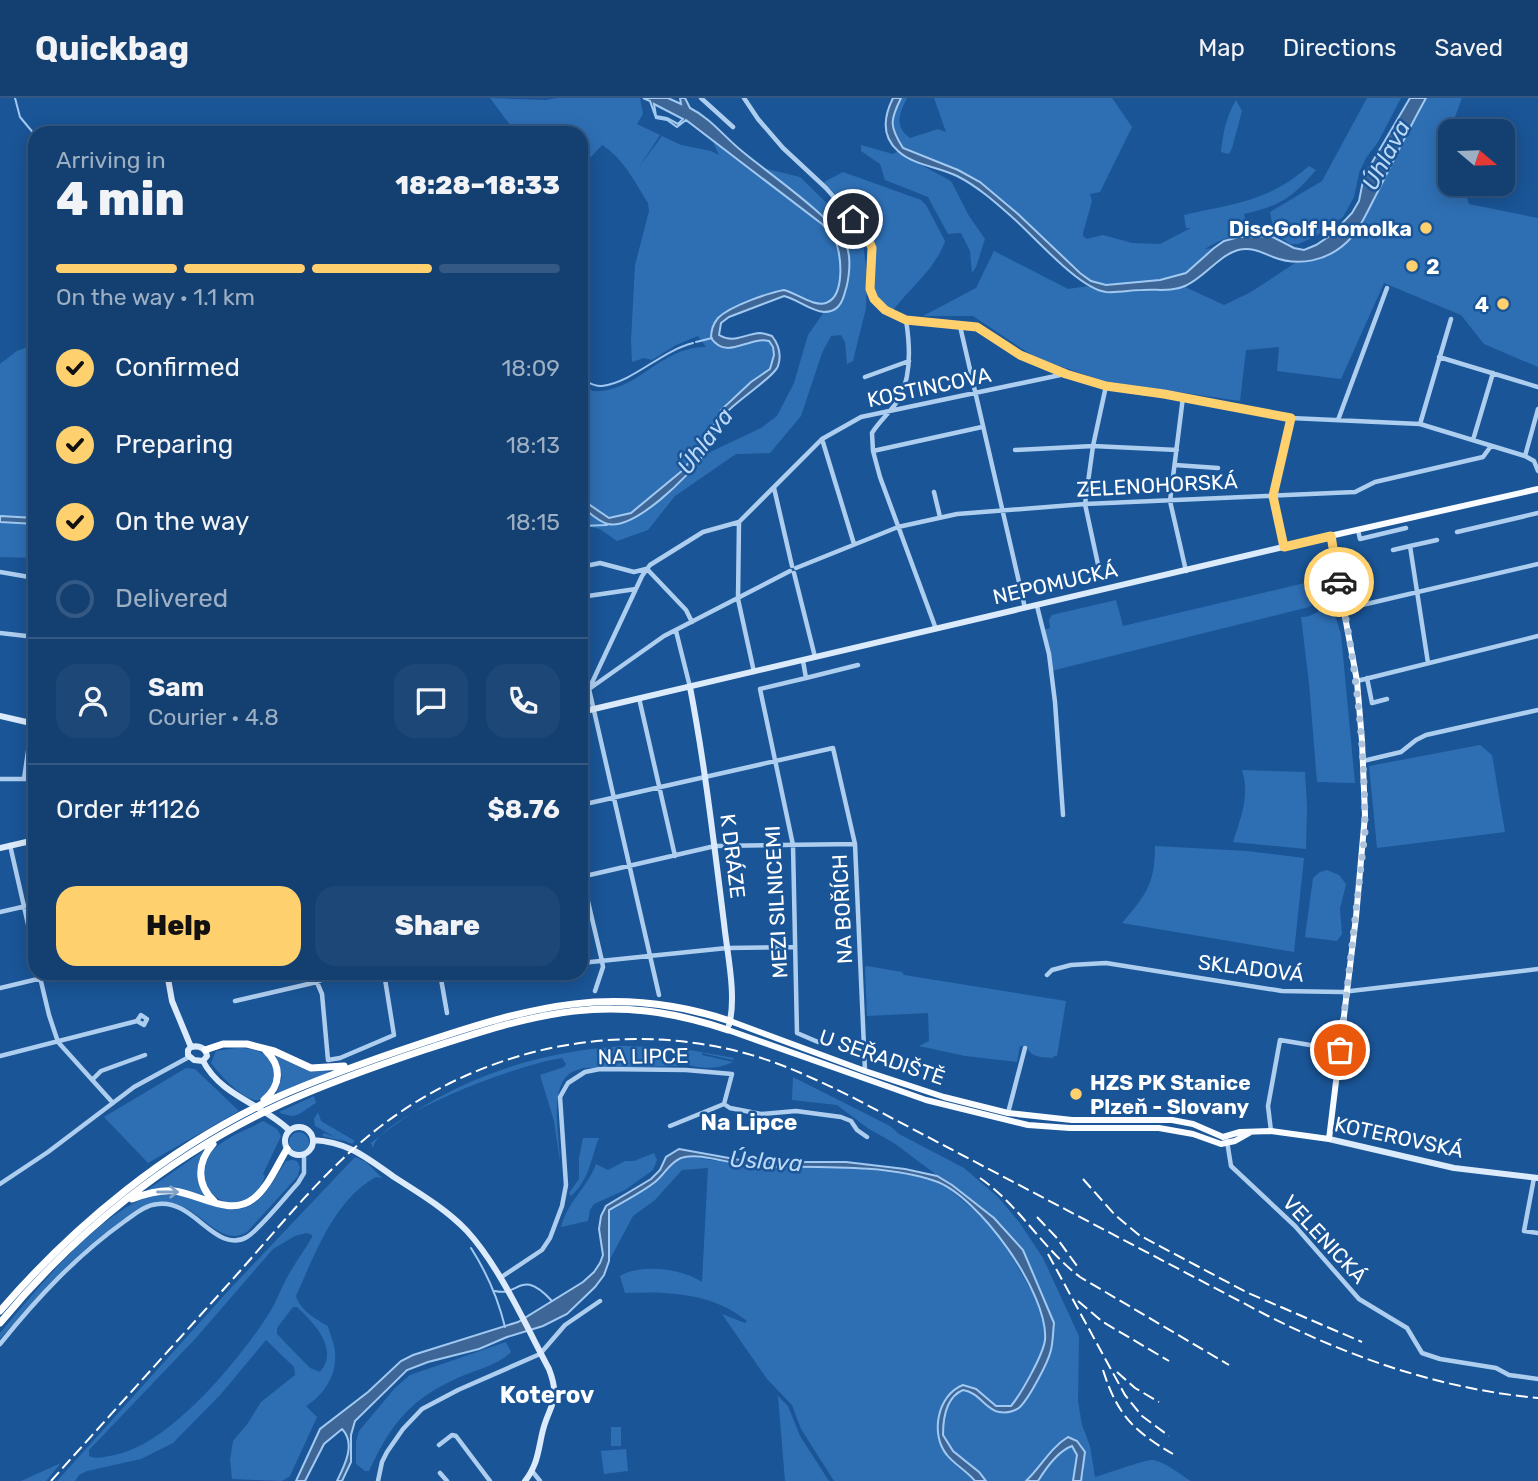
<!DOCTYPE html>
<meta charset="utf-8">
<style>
body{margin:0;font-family:Rubik,sans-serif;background:#1d4776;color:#f1f3f6;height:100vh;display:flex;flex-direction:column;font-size:26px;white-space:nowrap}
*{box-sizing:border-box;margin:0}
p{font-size:23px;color:#9dafc3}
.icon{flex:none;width:38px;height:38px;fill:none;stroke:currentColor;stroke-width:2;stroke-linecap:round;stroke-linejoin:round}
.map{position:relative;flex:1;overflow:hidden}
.side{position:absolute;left:28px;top:28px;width:560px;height:854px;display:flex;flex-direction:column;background:#144071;border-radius:21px;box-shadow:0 4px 18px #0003,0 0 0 2px #335984}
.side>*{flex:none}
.needle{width:46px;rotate:109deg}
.tools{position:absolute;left:1438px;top:21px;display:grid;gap:14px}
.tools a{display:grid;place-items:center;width:77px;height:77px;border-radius:14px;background:#144071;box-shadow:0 4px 18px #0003,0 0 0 2px #335984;font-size:35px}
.pin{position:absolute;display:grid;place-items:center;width:60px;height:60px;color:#fff;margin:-30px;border:4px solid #fff;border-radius:50%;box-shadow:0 2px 7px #0007}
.courier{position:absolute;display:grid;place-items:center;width:70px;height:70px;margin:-35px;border:5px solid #ffd06e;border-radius:50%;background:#fff;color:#222;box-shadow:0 2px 9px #0007}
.overview em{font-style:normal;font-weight:800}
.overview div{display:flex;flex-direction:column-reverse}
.overview{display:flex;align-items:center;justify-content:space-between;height:119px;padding:0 28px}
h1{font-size:46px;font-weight:800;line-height:52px}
.bar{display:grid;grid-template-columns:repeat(4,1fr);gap:10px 7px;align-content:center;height:84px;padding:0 28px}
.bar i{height:9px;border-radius:5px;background:#335984}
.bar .on{background:#ffd06e}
.bar p{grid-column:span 4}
.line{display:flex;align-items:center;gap:18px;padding:0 28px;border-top:2px solid #335984}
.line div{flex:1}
.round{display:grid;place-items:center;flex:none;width:74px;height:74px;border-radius:21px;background:#1d4776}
ol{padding:0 28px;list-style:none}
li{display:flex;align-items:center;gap:21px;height:77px}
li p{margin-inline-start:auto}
li .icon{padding:7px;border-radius:50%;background:#ffd06e;color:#111;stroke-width:4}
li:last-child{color:#9dafc3}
li i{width:38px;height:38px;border:4px solid #335984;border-radius:50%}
.cta{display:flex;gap:14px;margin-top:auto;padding:14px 28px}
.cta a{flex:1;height:80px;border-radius:21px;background:#ffd06e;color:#111;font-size:28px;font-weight:800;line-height:80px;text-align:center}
.cta a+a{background:#1d4776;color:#f1f3f6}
header{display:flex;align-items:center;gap:42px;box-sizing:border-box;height:98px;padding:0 35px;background:#144071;border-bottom:2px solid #335984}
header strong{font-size:33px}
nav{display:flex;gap:38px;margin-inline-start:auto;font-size:24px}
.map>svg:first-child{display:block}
</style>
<header>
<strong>Quickbag</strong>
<nav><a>Map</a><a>Directions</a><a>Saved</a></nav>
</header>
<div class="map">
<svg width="1538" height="1383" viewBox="0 0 1538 1383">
<rect width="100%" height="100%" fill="#1a5597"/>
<path fill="#2e6fb4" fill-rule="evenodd" d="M490 0 546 2 557 0H640L643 16 637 26 660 37 639 69 662 38 681 47 711 53 719 57 712 42 822 126C825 130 831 134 833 138 842 152 846 199 826 205 814 209 796 195 784 192L726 214 716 221 711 232 736 250 760 241 769 243C774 251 776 265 768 272 754 287 731 296 720 314 712 326 708 340 700 352 687 371 632 427 607 419 598 417 589 407 581 401V283L592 293C637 296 660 248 706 249L698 238 676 247 652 262 644 260 632 264 631 243 635 167 649 113 648 105C635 84 623 60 602 47L591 59 581 58V35H516Z
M901 0H907C899 16 894 28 910 40L938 31 946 34 934 0H1112L1132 29 1100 94 1090 96 1092 103 1083 135V138L1087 141 1103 137 1132 145 1160 146 1191 130H1186L1184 117C1235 105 1268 104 1309 68L1316 72C1291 101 1281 107 1244 116L1248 135C1232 137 1219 142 1205 151L1214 150 1186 175 1176 178 1160 182 1106 187 1091 183 980 84 903 50 892 27 893 17Z
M1367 0H1401L1378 44 1366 60 1359 75 1354 99 1343 119 1316 138 1298 146H1290L1274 135 1270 114 1322 83Z
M1426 0H1462L1449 35 1451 86H1463L1469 106 1538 120V269L1484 246 1461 217 1384 185 1341 281 1277 273 1279 249 1246 252 1240 303 1104 283 1036 260 973 218H923L976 190 994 153 1068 191 1088 188 1106 194H1126L1168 192 1185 189 1224 207 1251 194 1295 165 1312 163 1348 143 1363 122Z
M1236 2 1242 13 1232 50 1229 56 1221 54C1223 35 1226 19 1236 2Z
M861 47 893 56 897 54 951 83 969 118 985 141 976 169 972 175 970 153 961 135 948 136 928 99 885 82 880 66 861 53Z
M763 70 800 79 847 125 863 147 867 175 866 210 853 263 847 266 845 244 841 237 831 238 822 255 801 318 770 355 736 356 675 398 648 432 617 443 600 431 581 427V408L607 426 618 425 687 376 704 357 761 330 777 318 794 285 808 237 824 214 832 212 846 191 847 149 826 122Z
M843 74 921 102 926 107 945 143C936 170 911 189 894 211 862 209 877 170 875 150 872 133 836 98 824 84Z
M35 246V420L0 418V266L17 253Z
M0 424 35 426V460L0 459Z
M1326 480 1327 488 1330 491 1324 500 1309 509 1051 573 1043 532 1050 530 1049 522 1052 517 1116 502 1123 528Z
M1331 503 1341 537 1355 685 1317 684 1309 585 1301 519C1314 519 1322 511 1331 503Z
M1480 647 1492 657 1505 734 1377 750 1369 668Z
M1242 672 1305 674 1307 709 1306 751 1233 744C1241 720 1250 697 1242 672Z
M1155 748 1247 753 1304 760 1294 854 1122 825C1146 797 1155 786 1155 748Z
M1327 772 1339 777 1346 786 1340 811 1342 836 1337 843 1305 839 1313 780 1320 774Z
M867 868 902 874 904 877 1066 903 1057 958H1054L1053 960C1043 959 1031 960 1027 949L1020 948 1017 964 965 958 919 948 929 943 928 915 867 918 865 869Z
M623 948 679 950 734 960 733 962 702 955V957L733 964C716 972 699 971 682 965L681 954 648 950 649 959 677 965 678 968 583 970C578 972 572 973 568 977 549 993 560 1041 560 1064L554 1023 540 977 564 969 566 966 562 960C527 964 380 1016 373 1050L371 1045C444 985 529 954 623 948Z
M236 950C247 950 259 951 267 959 280 970 276 1001 257 1002 244 1003 218 975 211 965L216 953Z
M275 958 305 971 331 974 276 997 282 979Z
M186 970 195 971 239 1013 148 1065 104 1019Z
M793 979 890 1028 899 1036 964 1070 998 1099 1019 1124 1043 1160 1079 1238 1078 1303 1082 1327 1090 1348 1095 1379C1105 1376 1147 1361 1153 1362 1166 1364 1179 1376 1191 1383H1081L1084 1374 1082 1348C1065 1327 1052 1355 1042 1368 1038 1373 1031 1378 1026 1383H986C974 1366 954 1359 944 1340 939 1328 948 1295 962 1292 974 1290 987 1305 994 1313L1019 1310 1053 1225 1023 1152 994 1120 894 1045 869 1031 837 1007 792 1002Z
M314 998 316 1005C301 1014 296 1023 279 1014Z
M318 1014 321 1023 355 1043 352 1046 338 1040 343 1043 322 1038 324 1035 335 1039 315 1028 314 1021Z
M263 1023 277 1031 281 1038 263 1076 265 1078C246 1135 176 1089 213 1052 227 1038 247 1032 263 1023Z
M289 1044a10 10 0 1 1 20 0a10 10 0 1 1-20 0Z
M583 1040H599C590 1062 590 1081 571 1098L569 1095 579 1081V1060Z
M203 1053C195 1070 196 1083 206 1099L191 1094 143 1095Z
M654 1055 657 1062 653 1072 625 1092 594 1106 590 1112 588 1123 561 1129C568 1103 587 1090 596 1066L608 1072 625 1063H634Z
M355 1059 366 1064 382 1080 376 1079C334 1102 315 1156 296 1198 300 1212 315 1221 328 1228 330 1237 335 1247 335 1255 337 1277 324 1297 306 1308L317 1319 290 1378 282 1383 232 1381 230 1362 233 1343 248 1325 261 1304 295 1277 294 1269 266 1242 221 1296 173 1345 141 1361 87 1373 79 1377 75 1383H57L229 1192ZM307 1135 312 1137V1139C305 1152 296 1163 289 1176 282 1188 277 1202 270 1214 240 1261 171 1346 115 1357 107 1358 97 1362 89 1358V1352L195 1241 273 1151 295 1138ZM293 1209H297C313 1224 340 1251 320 1274L310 1270 277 1236V1230Z
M692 1059 750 1068 846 1069 904 1076 935 1083 949 1091 987 1123 1010 1155 1042 1212 1045 1225V1246L1020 1297 1011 1308H996L988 1300 970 1288 951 1294 938 1338 958 1369 975 1383H834L801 1331 792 1307 767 1281 722 1216 745 1225 747 1223C713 1195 668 1193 625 1195L620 1178C641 1165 683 1171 702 1184L708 1070 682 1072 655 1102 633 1118 609 1163V1112C623 1103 639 1096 652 1086 669 1074 669 1061 692 1059Z
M292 1062 297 1063 300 1069 298 1078 247 1134C218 1152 198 1102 162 1104 143 1104 129 1117 115 1128 70 1160 36 1200 0 1241V1235C37 1191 88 1127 140 1102 186 1080 226 1131 258 1102 270 1092 277 1076 286 1063Z
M506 1244 511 1254C498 1267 479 1271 462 1278 411 1300 392 1324 369 1373H365L356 1366V1344L359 1333 395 1290 410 1277Z
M778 1298 788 1308 800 1338 829 1383H785Z
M611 1329H621V1348H611Z
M1072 1348 1077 1356 1073 1383H1038C1046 1370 1058 1353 1072 1348Z
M626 1351 628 1373 604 1376 601 1353Z
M61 1365 46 1383H21Z"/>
<path fill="#3e6797" stroke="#a1c9f2" stroke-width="2" fill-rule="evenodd" d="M643 0H668L681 6 680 0H685L690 10C712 21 724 39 743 54 768 75 834 120 846 147 852 159 849 182 845 194 842 206 837 214 824 214 810 213 797 201 784 198L729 219 721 225 719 237C734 246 744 236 760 235 764 235 768 237 772 238 779 247 782 256 778 268 775 278 738 302 727 314 717 325 713 343 704 356 690 377 635 432 608 426 598 424 589 414 581 408V401L609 420 631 415 683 372 710 336 721 312 751 284 770 271 774 257 773 249 769 243C748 238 727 263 711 240 711 233 713 226 718 220 730 208 768 195 784 192 796 195 814 209 826 205 846 198 842 152 833 138 831 134 825 130 822 126L686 22 677 29 667 22 656 20 650 3ZM654 6 683 21 678 26 667 20 656 18Z
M893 0H901C890 22 889 28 903 50L958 72 980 84 1018 116 1080 175 1091 183 1106 187 1160 182 1186 175 1214 150 1224 143 1239 139 1271 138 1294 150 1304 152 1316 147 1331 137 1352 115 1359 103 1364 78 1410 0H1426C1408 32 1392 66 1375 99 1367 114 1359 133 1347 144 1327 163 1299 169 1273 159 1261 154 1252 149 1238 152 1218 158 1204 180 1185 188 1172 194 1157 191 1143 192 1131 192 1119 195 1106 194 1079 191 1034 138 1012 119 995 104 977 88 957 78 939 69 913 67 898 53 881 38 884 18 893 0Z
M0 418 35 420V426L0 424Z
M679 1051 751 1064H846L905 1071 937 1078 952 1087 994 1120 1023 1152 1054 1225C1053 1234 1053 1243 1051 1252 1048 1265 1029 1300 1020 1309 1014 1314 1006 1315 999 1314 986 1312 979 1294 963 1292 946 1299 943 1320 943 1337L953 1353 979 1374 986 1383H975C967 1373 955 1367 947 1357 930 1337 937 1297 963 1287L976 1291 996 1308H1011C1021 1296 1043 1257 1045 1242 1049 1196 979 1098 935 1083 883 1065 809 1070 755 1068 735 1068 699 1053 681 1060 669 1065 665 1076 655 1084 641 1095 624 1103 609 1112V1163L604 1177 595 1189 567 1216 543 1228 507 1239 479 1251 428 1264 407 1272 355 1323 351 1337V1364L342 1383H337C345 1367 356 1345 342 1331L324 1346 305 1383H296L320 1331 368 1294 401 1263 413 1257 518 1224 583 1184 594 1174 600 1165 603 1157 599 1131 601 1118 606 1108 651 1081 660 1072 666 1059Z
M1068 1339 1077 1343 1085 1354 1081 1383H1073L1077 1357 1072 1348C1058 1353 1046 1370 1038 1383H1026C1041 1369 1050 1350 1068 1339Z"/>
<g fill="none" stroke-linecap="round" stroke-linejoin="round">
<path stroke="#a1c9f2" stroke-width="2" d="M15 0 20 19 35 37
M696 244 712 240
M581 281C587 284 595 289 602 288 633 284 661 253 693 245
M581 428 607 427
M471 1150C487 1175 498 1200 505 1229
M495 1193C520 1199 520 1169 552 1203"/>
<path stroke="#aecef0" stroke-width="4.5" d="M701 0 733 29
M744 0 758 21 783 50 826 90 866 136 872 150 870 191 874 201 885 212 894 217 906 222 977 229 1020 257 1066 276 1106 288 1164 296 1291 320 1420 326 1525 358 1534 363 1538 373
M906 222C910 247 912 276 900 299 893 312 880 322 872 335L873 353 880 379 936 531
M960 228 1025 510
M1439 259 1538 289
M865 279 909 263
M1183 299 1170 403 1186 473
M1338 322 1387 190
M1420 326 1451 221
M822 341 854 446
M1473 342 1493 275
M1015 352 1093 348 1177 352
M873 353 982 329
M1525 358 1538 311
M1175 367 1218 370
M774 390 792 468
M934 394 940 419
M739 424 738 501 754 574
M1358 432 1360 441 1406 430
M1457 434 1538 415
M1284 448 1273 398 1291 320
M1410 448 1437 442
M1393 452 1410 448 1428 565
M581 469 600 465 634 474 646 471
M796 470 898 429 957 416 1085 406 1355 394 1375 384 1483 359 1491 348
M647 471 686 512 692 524
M1099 471 1085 406 1093 348 1106 288
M0 474 35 480
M794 475 815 559
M1328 478 1331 481H1339
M581 499 636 491
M1037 508 1049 556 1055 604 1063 717
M1345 511 1538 466
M676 533 690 589
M0 535 35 539
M803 563 806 580 760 591 793 747 797 935 818 944
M806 580 858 567
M1367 580 1372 605 1387 601
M1357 583 1538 538
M581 587 589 591 642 478 650 467 703 434 739 424 822 341 861 319 1065 276
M639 600 675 758
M1363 663 1401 654 1416 642 1426 637 1538 612
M0 681H35
M24 681 35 605
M581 707 833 650 855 746 865 972
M10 747 35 857
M581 774 602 863 603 869 595 893
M581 779 715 748 855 746
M0 814 35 806
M581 865 727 850 795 849
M39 875 49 917 58 944 113 1005
M313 875 322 896 328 962 340 960 394 937 384 875
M440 875 447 915
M1047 877 1052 872 1071 867 1106 865 1282 893 1342 894 1538 871
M0 890 63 875
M659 897 589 591 664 538 790 473
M235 903 317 884 335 875
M0 958 137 923 144 927 147 921 141 917 137 923
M92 982 101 973 145 957
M724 1006 730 1010 761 1016 796 1013 841 1019 851 1023 857 1032 867 1039
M1008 1015 1025 950
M1271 1033 1268 1008 1280 942 1340 952
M1227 1043 1231 1068 1295 1128 1359 1201 1407 1230 1422 1255 1440 1261 1496 1270 1509 1277 1538 1281
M1534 1080 1524 1133 1538 1135
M0 1086 48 1054 134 989 189 959
M500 1180 542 1152 550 1140 562 1108 566 1087 560 999 568 985 585 974 600 971 686 972 732 976 724 1006 670 1028
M0 1246C37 1200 76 1158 125 1123 135 1116 145 1107 158 1106 194 1101 216 1157 247 1139 259 1132 287 1097 298 1085L304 1075V1056
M439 1347 452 1337 456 1338 490 1383
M532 1373 540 1383
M440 1375 447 1383
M378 1383 382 1364 387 1354 403 1331 422 1311 458 1292 540 1256 565 1227 600 1203"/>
<path stroke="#dcebfb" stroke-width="6" d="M690 589C705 667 714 746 724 825 727 855 737 898 729 927
M581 614 1330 438
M0 618 35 626
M0 750 35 742
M167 875 172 903 191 949 188 952V957L194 962 203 963
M191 949C199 947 206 950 207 958L203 963
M203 963C221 998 262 1006 289 1032
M285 1043a14 14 0 1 1 28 0a14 14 0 1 1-28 0Z
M1329 1041 1454 1070 1538 1080
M313 1042C348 1044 366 1059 394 1079 419 1095 446 1111 467 1133 500 1169 526 1228 549 1271 562 1305 548 1307 542 1336 538 1354 537 1368 525 1383"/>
<path stroke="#f8fbff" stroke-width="6" d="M730 923 865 973 944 999 1008 1015 1072 1022H1172L1193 1026 1223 1039 1240 1034 1271 1033 1329 1041 1356 819 1365 717 1362 643 1357 583 1330 438 1538 391
M728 932 926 1002 1028 1027 1070 1030H1159L1193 1036 1221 1046 1235 1043 1251 1034"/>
<path stroke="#fff" stroke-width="7" d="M205 952 223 946H247L274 953 311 970 344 968
M264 1002C281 988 282 968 266 953
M213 1046C197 1064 196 1086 214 1103
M132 1101C145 1096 160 1092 174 1093 199 1096 230 1119 253 1101 268 1090 277 1067 287 1051
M0 1213C75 1126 168 1050 273 1001 322 979 371 962 422 945 533 908 615 885 730 923
M0 1225C76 1133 172 1056 281 1006 328 985 376 968 424 952 538 915 609 892 728 932"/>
<path stroke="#fff" stroke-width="2" stroke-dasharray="12 5" stroke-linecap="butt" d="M980 1080C1020 1108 1042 1150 1080 1179L1229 1267
M1083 1081 1115 1117 1139 1137 1246 1194 1362 1244
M1037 1119 1056 1139 1077 1168
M1048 1156 1125 1297 1142 1318 1169 1338
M1078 1203 1103 1224 1169 1263
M1103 1272C1117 1316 1133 1333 1173 1356
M1117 1274 1135 1290 1159 1304
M51 1383C111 1316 172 1249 232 1182 275 1134 316 1082 366 1040 471 952 614 919 748 956 784 966 817 982 850 998L1268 1218C1354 1261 1442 1291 1538 1300"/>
</g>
<defs><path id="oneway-shaft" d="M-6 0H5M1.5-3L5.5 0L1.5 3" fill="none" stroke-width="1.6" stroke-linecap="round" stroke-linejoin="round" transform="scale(1.75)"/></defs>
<use stroke="#81a2c6" href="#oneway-shaft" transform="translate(168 1094)"/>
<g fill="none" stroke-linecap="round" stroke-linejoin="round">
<path stroke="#afc4db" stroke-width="7" stroke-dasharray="0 12.6" d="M1339 484C1356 567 1365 649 1365 734L1340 952"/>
<path stroke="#ffd06e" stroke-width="9" d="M853 121 866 136 872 150 870 191 874 201 885 212 906 222 977 229 1020 257 1066 276 1106 288 1164 296 1291 320 1273 398 1284 449 1331 438 1339 484"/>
</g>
<g fill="#ffd06e" stroke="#1a5597" stroke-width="2.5">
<circle cx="1426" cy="130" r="7"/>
<circle cx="1412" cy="168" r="7"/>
<circle cx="1503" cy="206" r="7"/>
<circle cx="1076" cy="996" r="7"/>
</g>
<g text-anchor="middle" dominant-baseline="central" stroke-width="5" stroke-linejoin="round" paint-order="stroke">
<g font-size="21" font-weight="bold" fill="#fff" stroke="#1a5597" text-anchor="end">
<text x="1412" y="130">DiscGolf Homolka</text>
<text x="1426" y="168" text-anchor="start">2</text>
<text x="1489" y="206">4</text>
<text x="1090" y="984" text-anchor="start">HZS PK Stanice<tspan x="1090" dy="24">Plzeň - Slovany</tspan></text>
</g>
<g font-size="21" fill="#fff" stroke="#1a5597">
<text transform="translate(929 289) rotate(-12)">KOSTINCOVA</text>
<text transform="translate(1157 387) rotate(-3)">ZELENOHORSKÁ</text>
<text transform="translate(1055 485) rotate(-13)">NEPOMUCKÁ</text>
<text transform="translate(733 758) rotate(83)">K DRÁZE</text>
<text transform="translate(776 804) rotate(-93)">MEZI SILNICEMI</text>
<text transform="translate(842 811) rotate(-93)">NA BOŘÍCH</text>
<text transform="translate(1251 870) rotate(7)">SKLADOVÁ</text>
<text transform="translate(643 958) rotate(-1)">NA LIPCE</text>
<text transform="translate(882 959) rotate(19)">U SEŘADIŠTĚ</text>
<text transform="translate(1399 1039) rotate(12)">KOTEROVSKÁ</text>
<text transform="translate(1325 1141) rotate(47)">VELENICKÁ</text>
</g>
<g font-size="23" font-style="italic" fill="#bbd8f7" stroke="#1a5597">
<text transform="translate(1386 57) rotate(-62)">Úhlava</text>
<text transform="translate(705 343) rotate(-53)">Úhlava</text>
<text transform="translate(766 1063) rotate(4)">Úslava</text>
</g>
<g font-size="23" font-weight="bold" fill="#fff" stroke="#1a5597">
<text x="749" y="1024">Na Lipce</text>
</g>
<g font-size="24" font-weight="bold" fill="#fff" stroke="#1a5597">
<text x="547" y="1297">Koterov</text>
</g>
</g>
</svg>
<div class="tools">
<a><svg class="needle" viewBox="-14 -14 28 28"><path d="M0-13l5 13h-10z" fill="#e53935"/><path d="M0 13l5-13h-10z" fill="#9dafc3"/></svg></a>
</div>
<div class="pin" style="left:1340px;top:952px;background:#ea580c"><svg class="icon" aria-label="bag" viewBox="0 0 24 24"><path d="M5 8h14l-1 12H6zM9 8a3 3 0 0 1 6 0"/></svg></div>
<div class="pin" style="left:853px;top:121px;background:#1f2937"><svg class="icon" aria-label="home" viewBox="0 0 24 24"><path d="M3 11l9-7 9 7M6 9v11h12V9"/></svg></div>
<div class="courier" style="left:1339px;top:484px"><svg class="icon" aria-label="car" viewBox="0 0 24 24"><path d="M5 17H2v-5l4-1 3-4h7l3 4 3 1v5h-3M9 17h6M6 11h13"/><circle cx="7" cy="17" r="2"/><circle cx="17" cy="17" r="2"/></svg></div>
<section class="side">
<div class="overview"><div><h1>4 min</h1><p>Arriving in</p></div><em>18:28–18:33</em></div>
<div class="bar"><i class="on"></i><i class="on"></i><i class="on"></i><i></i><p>On the way · 1.1 km</p></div>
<ol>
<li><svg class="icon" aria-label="check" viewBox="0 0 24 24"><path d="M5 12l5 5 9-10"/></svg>Confirmed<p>18:09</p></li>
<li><svg class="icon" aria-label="check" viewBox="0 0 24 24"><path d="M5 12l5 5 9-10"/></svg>Preparing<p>18:13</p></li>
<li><svg class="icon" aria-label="check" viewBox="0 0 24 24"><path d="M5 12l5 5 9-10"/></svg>On the way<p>18:15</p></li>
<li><i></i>Delivered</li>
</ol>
<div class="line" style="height:126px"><a class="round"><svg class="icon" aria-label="person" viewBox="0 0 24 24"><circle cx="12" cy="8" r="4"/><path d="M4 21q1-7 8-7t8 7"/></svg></a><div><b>Sam</b><p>Courier · 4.8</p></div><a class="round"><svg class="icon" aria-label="chat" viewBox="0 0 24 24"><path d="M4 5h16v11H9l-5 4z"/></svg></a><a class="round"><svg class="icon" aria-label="phone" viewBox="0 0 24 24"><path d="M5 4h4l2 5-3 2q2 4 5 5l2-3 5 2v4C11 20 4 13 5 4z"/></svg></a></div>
<div class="line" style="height:91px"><div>Order #1126</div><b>$8.76</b></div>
<div class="cta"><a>Help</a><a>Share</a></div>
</section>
</div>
